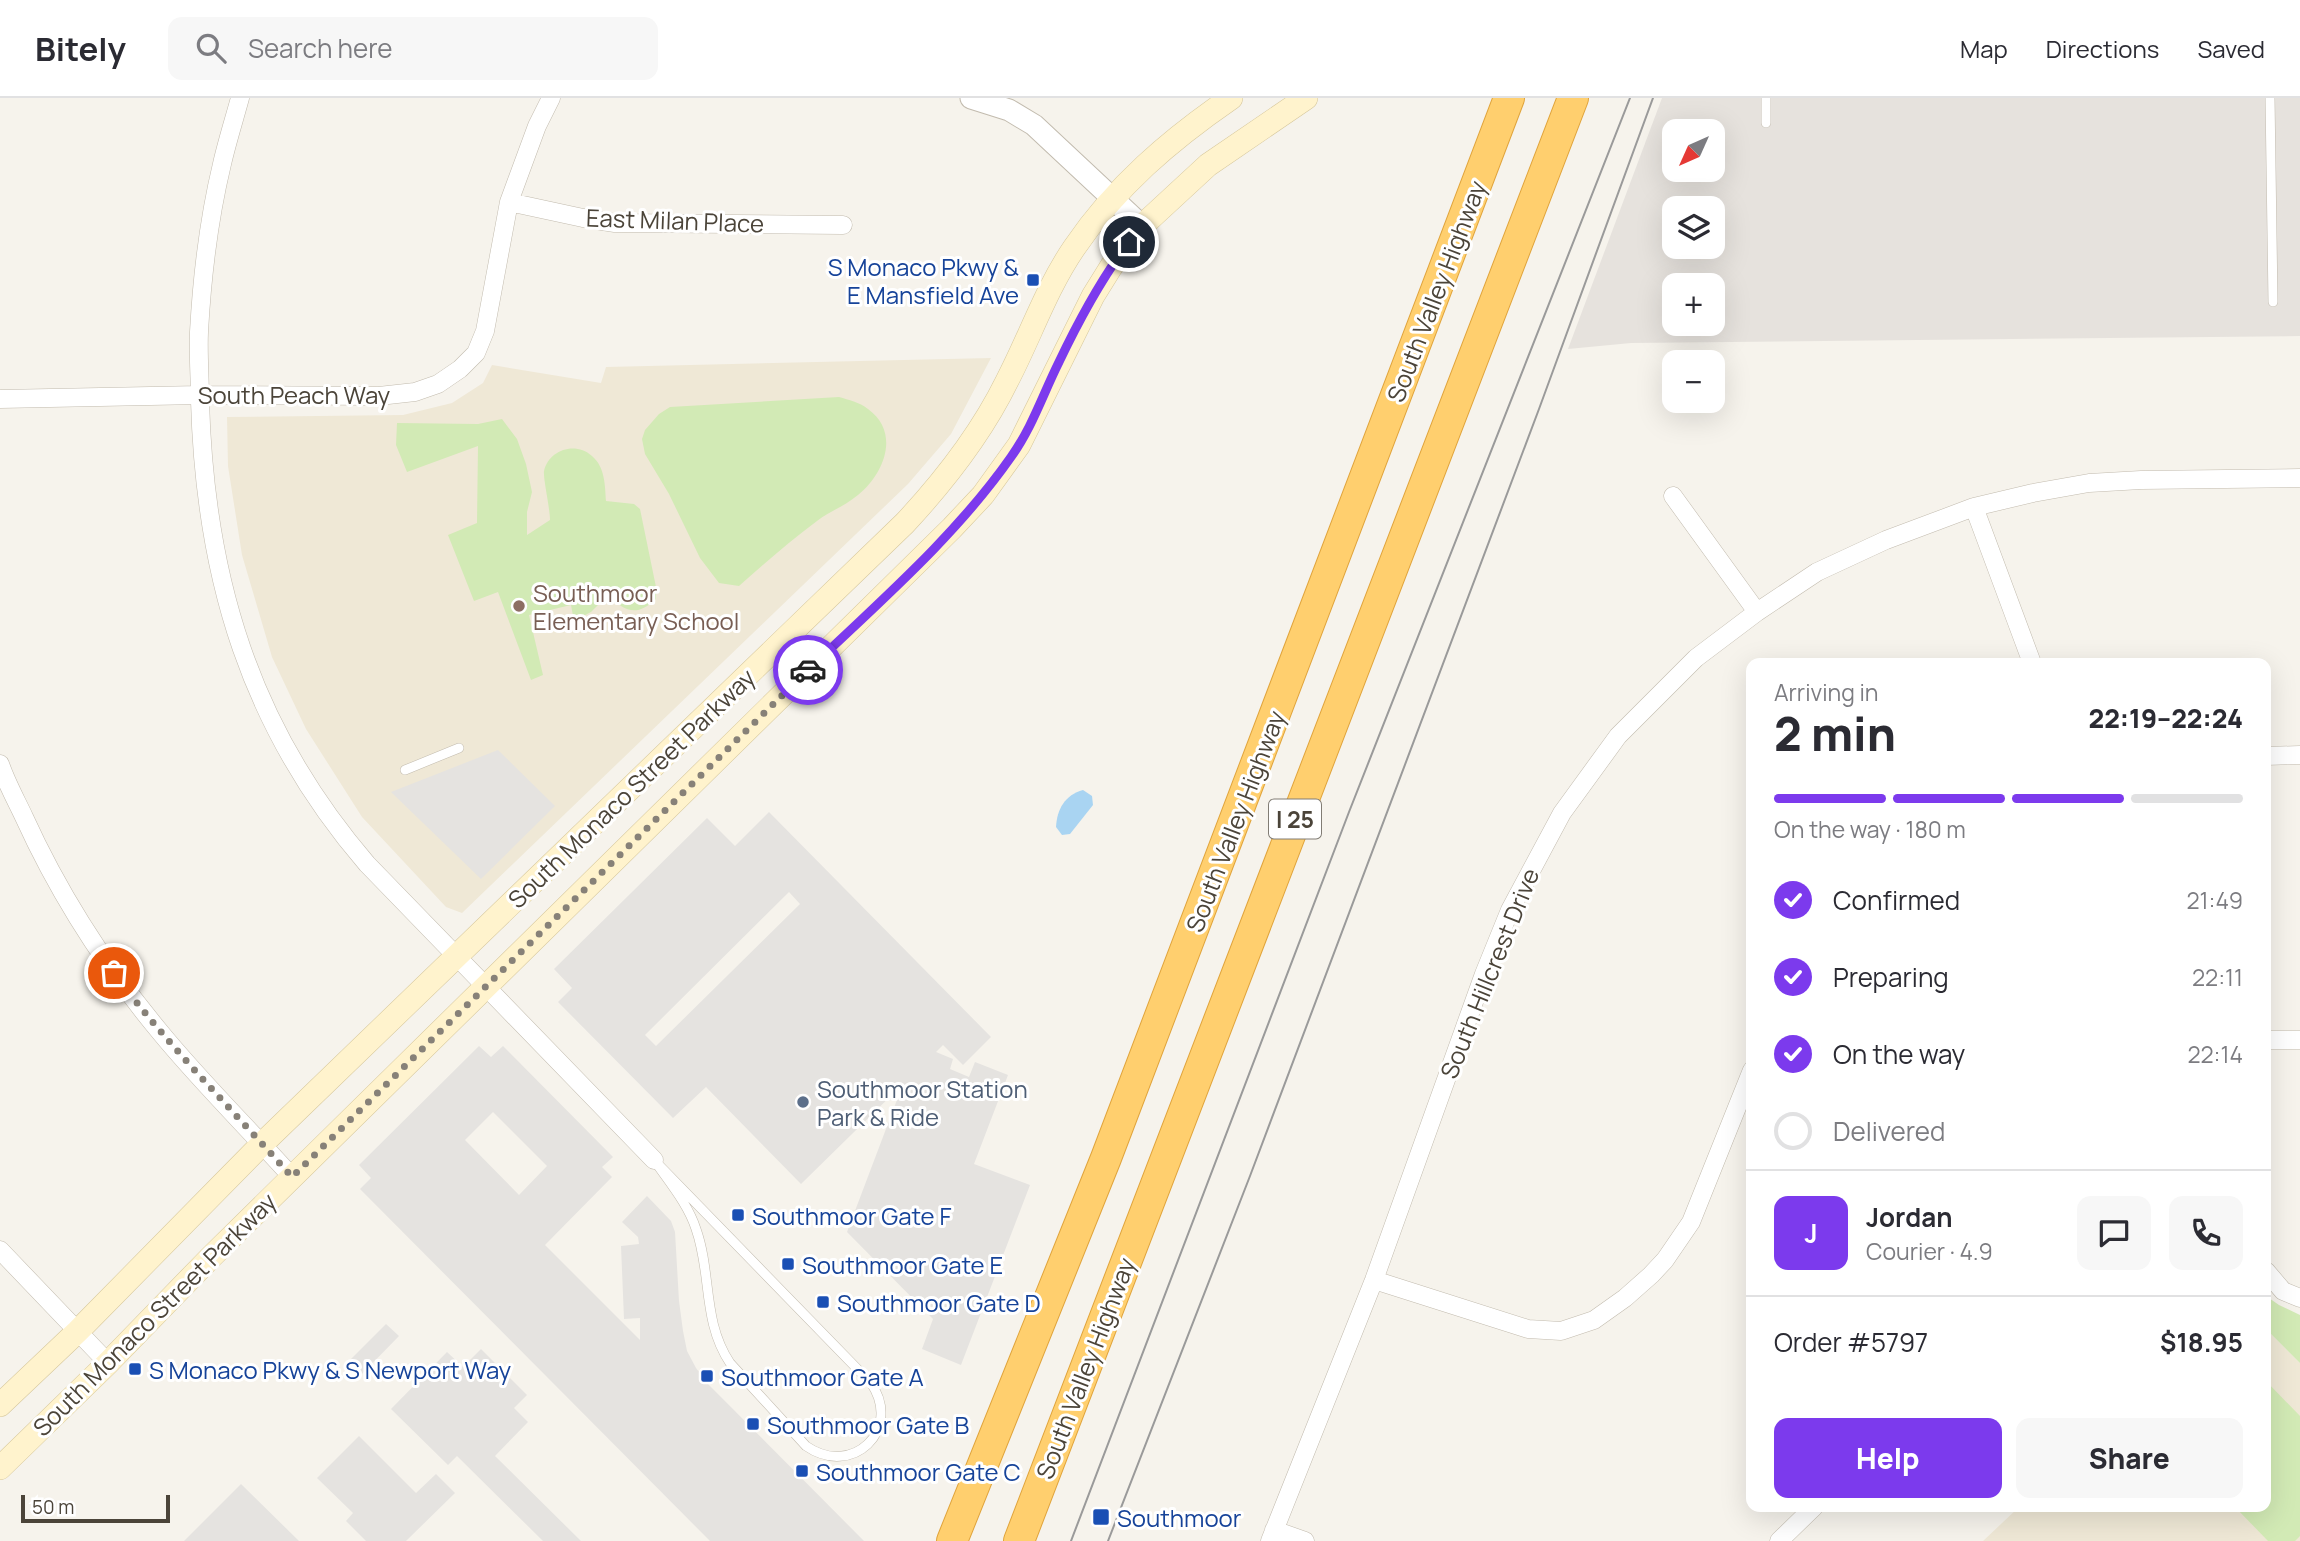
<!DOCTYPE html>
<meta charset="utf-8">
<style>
body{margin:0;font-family:Manrope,sans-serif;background:#f7f7f7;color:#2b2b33;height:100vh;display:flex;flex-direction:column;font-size:26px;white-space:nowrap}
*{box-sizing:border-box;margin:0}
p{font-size:23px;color:#7c7c81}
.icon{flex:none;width:38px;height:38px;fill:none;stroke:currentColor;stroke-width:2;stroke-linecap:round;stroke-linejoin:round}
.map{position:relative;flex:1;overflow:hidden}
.details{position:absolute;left:1746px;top:560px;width:525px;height:854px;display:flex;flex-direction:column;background:#fff;border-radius:14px;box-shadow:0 7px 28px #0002}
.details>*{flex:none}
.needle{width:46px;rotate:225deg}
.fabs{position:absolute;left:1662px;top:21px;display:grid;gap:14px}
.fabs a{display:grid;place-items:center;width:63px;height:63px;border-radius:14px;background:#fff;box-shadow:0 7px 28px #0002;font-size:35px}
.scale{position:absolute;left:21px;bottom:18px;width:149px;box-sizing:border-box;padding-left:7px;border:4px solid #4b4439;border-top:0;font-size:19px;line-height:24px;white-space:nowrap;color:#4b4439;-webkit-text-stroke:5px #fff;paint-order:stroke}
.pin{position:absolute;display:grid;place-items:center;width:60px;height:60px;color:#fff;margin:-30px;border:4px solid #fff;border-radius:50%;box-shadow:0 2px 7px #0007}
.courier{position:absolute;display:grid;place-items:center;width:70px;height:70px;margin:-35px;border:5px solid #7c3aed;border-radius:50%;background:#fff;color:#222;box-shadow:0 2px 9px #0007}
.head em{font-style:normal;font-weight:800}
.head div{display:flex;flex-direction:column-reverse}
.head{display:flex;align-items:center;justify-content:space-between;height:119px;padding:0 28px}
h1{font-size:46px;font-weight:800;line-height:52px}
.bar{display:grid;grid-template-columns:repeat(4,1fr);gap:10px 7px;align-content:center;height:84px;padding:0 28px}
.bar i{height:9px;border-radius:5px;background:#e1e1e2}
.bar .current{background:#7c3aed}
.bar p{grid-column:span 4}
.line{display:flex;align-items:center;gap:18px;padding:0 28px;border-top:2px solid #e1e1e2}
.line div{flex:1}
.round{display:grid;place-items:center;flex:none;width:74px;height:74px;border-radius:14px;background:#f7f7f7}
ol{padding:0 28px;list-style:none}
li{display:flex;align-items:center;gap:21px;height:77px}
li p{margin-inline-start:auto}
li .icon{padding:7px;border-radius:50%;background:#7c3aed;color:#fff;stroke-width:4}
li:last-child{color:#7c7c81}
li i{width:38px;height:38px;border:4px solid #e1e1e2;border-radius:50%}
.cta{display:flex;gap:14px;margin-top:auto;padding:14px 28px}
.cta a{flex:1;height:80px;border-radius:14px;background:#7c3aed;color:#fff;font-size:28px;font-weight:800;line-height:80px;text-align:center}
.cta a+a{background:#f7f7f7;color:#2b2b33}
header{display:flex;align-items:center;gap:42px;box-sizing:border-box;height:98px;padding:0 35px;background:#fff;border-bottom:2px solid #e1e1e2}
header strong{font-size:33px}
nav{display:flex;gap:38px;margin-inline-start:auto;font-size:24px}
.search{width:490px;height:63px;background:#f7f7f7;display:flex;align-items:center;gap:18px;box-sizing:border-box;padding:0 24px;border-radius:14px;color:#7c7c81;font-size:26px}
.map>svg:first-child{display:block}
</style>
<header>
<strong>Bitely</strong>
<div class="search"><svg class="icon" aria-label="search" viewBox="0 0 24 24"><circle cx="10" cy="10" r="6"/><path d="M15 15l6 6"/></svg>Search here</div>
<nav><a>Map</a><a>Directions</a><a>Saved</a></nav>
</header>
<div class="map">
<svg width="2300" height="1443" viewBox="0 0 2300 1443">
<rect width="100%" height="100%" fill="#f6f3ec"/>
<path fill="#e6e2dd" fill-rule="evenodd" d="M1662 0H2300V238L1631 245 1568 251ZM1675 33H1713V72H1675ZM1675 110H1713V149H1675ZM1675 187H1713V226H1675Z"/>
<path fill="#efe8d6" d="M991 260 951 336 908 386 462 815 446 809 362 719 306 631 272 559 242 457 228 368 227 319 403 317 452 305 483 285 492 267 601 285 606 269Z
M2266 1231 2300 1265V1443H1983L2019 1409H2266Z"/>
<path fill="#d2eab5" d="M839 299C849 302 859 304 868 311 901 335 884 376 858 397 845 408 830 413 817 423 790 443 764 466 739 488L719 485 700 460 669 396 645 356 642 341 645 332 659 316 670 309Z
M502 321 517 341 526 366 532 394 527 414V437L550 422C550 410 543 381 544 373 549 352 575 343 592 358 605 369 605 387 606 403L634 406 640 411 656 489V501C637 519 625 514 608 497L591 514 574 523 571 507 529 517 543 577 531 582 498 494 474 503 448 437 477 425 478 348 407 374 396 347 397 325 478 326Z
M2266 1198 2279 1207 2300 1217V1265L2266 1231Z
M2266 1283 2300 1318V1438L2295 1443H2268L2235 1409H2266Z"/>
<path fill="#e5e3e0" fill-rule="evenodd" d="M498 652 555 708 481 781 391 694Z
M769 714 991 939 963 967 943 947 936 954 953 961 950 971 969 979 975 964 1008 977 974 1066 1030 1087 961 1267 922 1251 933 1221 847 1134 903 986 801 1086 706 989 673 1020 558 904 572 890 554 871 707 720 735 748ZM789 794 800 806 656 948 645 937Z
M479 948 491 959 503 948 613 1059 602 1069 612 1079 545 1147 640 1242V1220L624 1221 621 1148 639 1146 638 1139 622 1124 647 1098 671 1123 675 1134 679 1203 683 1233 687 1253 696 1270 708 1286 864 1443H710L360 1091 371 1080 359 1067ZM493 1014 547 1068 519 1097 465 1042Z
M386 1226 399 1238 360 1278 347 1265Z
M481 1251 527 1297 514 1310 528 1324 495 1358 581 1443H543L457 1358 448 1367 391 1311 447 1254 463 1269Z
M359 1338 416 1395 436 1376 455 1395 406 1443H366L346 1423 353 1415 317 1380Z
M241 1386 299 1443H184Z"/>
<path fill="#a9d4f2" d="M1083 692 1092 698 1093 707 1070 736 1062 737 1056 729C1057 711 1065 697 1083 692Z"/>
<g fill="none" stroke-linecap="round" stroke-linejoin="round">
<defs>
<path id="service" d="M2270 0 2273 204
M1766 25V0
M405 672 459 650
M654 1062 871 1285C903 1332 852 1380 806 1348L730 1265C702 1223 712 1176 696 1131 688 1106 669 1084 654 1062Z"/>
<path id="minor" d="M240 0C234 22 227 44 222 66 209 120 202 179 199 234 198 257 200 280 200 303 205 480 250 630 367 766L654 1062
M509 104 583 120 615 125 843 127
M0 301 200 297 379 298 415 294 438 286 460 271 476 255 485 233 509 104 537 28 551 0
M1673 398 1757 514
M1974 409 2032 565
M2266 658 2300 657
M0 666C6 684 16 702 24 719 59 796 106 869 160 934 201 984 248 1030 292 1079
M2266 942H2300
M0 1152 108 1265
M2266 1173 2283 1193 2300 1200
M1374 1182 1528 1231 1561 1233 1594 1222 1625 1200 1651 1177 1665 1162 1691 1124 1752 972
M1274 1432 1305 1443
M1270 1443 1374 1182 1484 876 1510 812 1562 715 1618 638 1696 560 1757 514 1817 474 1886 442 1974 409 2033 395 2089 385 2141 382 2300 380
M1779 1443 1814 1409"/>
<path id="tertiary" d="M971 0 1009 12 1034 27 1142 128"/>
<path id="secondary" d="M0 1307 78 1233 262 1046 905 425C945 382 981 336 1007 283 1030 239 1046 191 1074 150 1116 88 1170 42 1231 0
M0 1370 108 1265 209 1161 952 430 983 397 1019 347 1093 198 1111 169 1142 128 1208 67 1306 0"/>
<path id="motorway" d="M952 1443 1106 1060 1509 0
M1019 1443 1573 0"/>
</defs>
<use href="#service" stroke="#c2bbae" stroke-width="10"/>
<use href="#minor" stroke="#c2bbae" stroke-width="19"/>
<use href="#tertiary" stroke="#c2bbae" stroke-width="23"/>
<use href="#secondary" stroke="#d6c79b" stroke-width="24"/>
<use href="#motorway" stroke="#e0a43c" stroke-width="32"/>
<use href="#service" stroke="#fff" stroke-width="9"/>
<use href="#minor" stroke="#fff" stroke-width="18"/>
<use href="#tertiary" stroke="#fff" stroke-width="21"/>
<use href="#secondary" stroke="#fff3cd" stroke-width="23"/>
<use href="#motorway" stroke="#ffcf6e" stroke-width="30"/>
<path stroke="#9a9a9a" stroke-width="2" d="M1071 1443 1349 714 1630 0
M1108 1443 1250 1078 1539 311 1653 0"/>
</g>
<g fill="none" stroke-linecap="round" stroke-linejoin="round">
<path stroke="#878178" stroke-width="7" stroke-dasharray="0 12.6" d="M114 875C168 948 232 1011 292 1079L808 572"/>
<path stroke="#7c3aed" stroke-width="9" d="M808 572C878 505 955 439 1011 359 1032 330 1043 296 1059 264 1079 222 1101 181 1129 144"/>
</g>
<g fill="#1a4fb4" stroke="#fff" stroke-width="2.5">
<rect x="1026" y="175" width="14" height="14" rx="3.5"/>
<rect x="731" y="1110" width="14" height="14" rx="3.5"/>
<rect x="781" y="1159" width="14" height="14" rx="3.5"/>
<rect x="816" y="1197" width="14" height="14" rx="3.5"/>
<rect x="128" y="1264" width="14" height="14" rx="3.5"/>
<rect x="700" y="1271" width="14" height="14" rx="3.5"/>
<rect x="746" y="1319" width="14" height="14" rx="3.5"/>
<rect x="795" y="1366" width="14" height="14" rx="3.5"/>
<rect x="1092" y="1410" width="18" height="18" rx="3.5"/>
</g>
<circle fill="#8d6e63" stroke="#fff" stroke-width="2.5" cx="519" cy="508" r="7"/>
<circle fill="#5c6f8a" stroke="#fff" stroke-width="2.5" cx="803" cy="1004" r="7"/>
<g text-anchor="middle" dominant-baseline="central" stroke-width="6" stroke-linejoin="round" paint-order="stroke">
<rect fill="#fff" stroke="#817c74" stroke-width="2" x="1269" y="701.5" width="52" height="39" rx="5"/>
<g font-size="23" font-weight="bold" fill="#4b4439">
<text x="1295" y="721">I 25</text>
</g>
<g font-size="24" fill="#4b4439" stroke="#fff">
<text transform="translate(675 122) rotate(2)">East Milan Place</text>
<text transform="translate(1436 193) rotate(-69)">South Valley Highway</text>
<text x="294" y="296">South Peach Way</text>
<text transform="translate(631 690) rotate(-44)">South Monaco Street Parkway</text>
<text transform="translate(1235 723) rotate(-69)">South Valley Highway</text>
<text transform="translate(1489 875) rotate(-68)">South Hillcrest Drive</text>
<text transform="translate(154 1216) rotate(-45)">South Monaco Street Parkway</text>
<text transform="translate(1085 1270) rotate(-69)">South Valley Highway</text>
</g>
<g font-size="24" fill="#164399" stroke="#fff" text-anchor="start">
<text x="1019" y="168" text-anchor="end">S Monaco Pkwy &amp;<tspan x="1019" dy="28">E Mansfield Ave</tspan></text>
<text x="752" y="1117">Southmoor Gate F</text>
<text x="802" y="1166">Southmoor Gate E</text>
<text x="837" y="1204">Southmoor Gate D</text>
<text x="149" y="1271">S Monaco Pkwy &amp; S Newport Way</text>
<text x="721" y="1278">Southmoor Gate A</text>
<text x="767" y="1326">Southmoor Gate B</text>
<text x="816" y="1373">Southmoor Gate C</text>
<text x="1117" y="1419">Southmoor</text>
</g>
<g font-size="24" fill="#785e54" stroke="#fff" text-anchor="start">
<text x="533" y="494">Southmoor<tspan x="533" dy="28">Elementary School</tspan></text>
</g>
<g font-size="24" fill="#4e5e75" stroke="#fff" text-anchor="start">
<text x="817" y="990">Southmoor Station<tspan x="817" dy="28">Park &amp; Ride</tspan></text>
</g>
</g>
</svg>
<div class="fabs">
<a><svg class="needle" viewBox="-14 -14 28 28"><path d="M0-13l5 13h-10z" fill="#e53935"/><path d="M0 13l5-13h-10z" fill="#7c7c81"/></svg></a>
<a><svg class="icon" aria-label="layers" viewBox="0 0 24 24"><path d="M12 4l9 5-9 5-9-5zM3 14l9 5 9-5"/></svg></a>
<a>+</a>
<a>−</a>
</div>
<div class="scale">50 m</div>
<div class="pin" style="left:114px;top:875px;background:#ea580c"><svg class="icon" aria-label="bag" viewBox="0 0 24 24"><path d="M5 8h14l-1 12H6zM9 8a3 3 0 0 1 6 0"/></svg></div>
<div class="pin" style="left:1129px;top:144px;background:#1f2937"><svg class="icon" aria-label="home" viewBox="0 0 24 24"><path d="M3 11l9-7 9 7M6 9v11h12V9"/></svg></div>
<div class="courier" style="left:808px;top:572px"><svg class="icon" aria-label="car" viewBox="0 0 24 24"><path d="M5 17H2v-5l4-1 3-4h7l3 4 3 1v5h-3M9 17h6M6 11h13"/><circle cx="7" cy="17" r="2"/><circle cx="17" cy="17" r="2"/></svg></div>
<section class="details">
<div class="head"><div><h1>2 min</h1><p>Arriving in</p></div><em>22:19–22:24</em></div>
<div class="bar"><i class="current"></i><i class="current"></i><i class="current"></i><i></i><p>On the way · 180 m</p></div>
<ol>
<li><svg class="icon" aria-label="check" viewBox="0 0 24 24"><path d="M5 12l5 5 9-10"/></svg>Confirmed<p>21:49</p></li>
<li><svg class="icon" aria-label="check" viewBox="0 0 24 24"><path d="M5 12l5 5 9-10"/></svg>Preparing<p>22:11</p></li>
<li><svg class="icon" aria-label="check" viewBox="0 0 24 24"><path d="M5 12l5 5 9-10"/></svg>On the way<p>22:14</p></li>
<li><i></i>Delivered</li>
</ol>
<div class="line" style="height:126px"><b class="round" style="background:#7c3aed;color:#fff">J</b><div><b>Jordan</b><p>Courier · 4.9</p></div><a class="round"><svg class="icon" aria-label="chat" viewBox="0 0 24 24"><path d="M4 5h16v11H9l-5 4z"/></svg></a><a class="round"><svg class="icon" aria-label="phone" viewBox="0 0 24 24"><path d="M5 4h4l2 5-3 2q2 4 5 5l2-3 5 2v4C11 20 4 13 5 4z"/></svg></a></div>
<div class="line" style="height:91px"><div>Order #5797</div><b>$18.95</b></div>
<div class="cta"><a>Help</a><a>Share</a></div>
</section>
</div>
